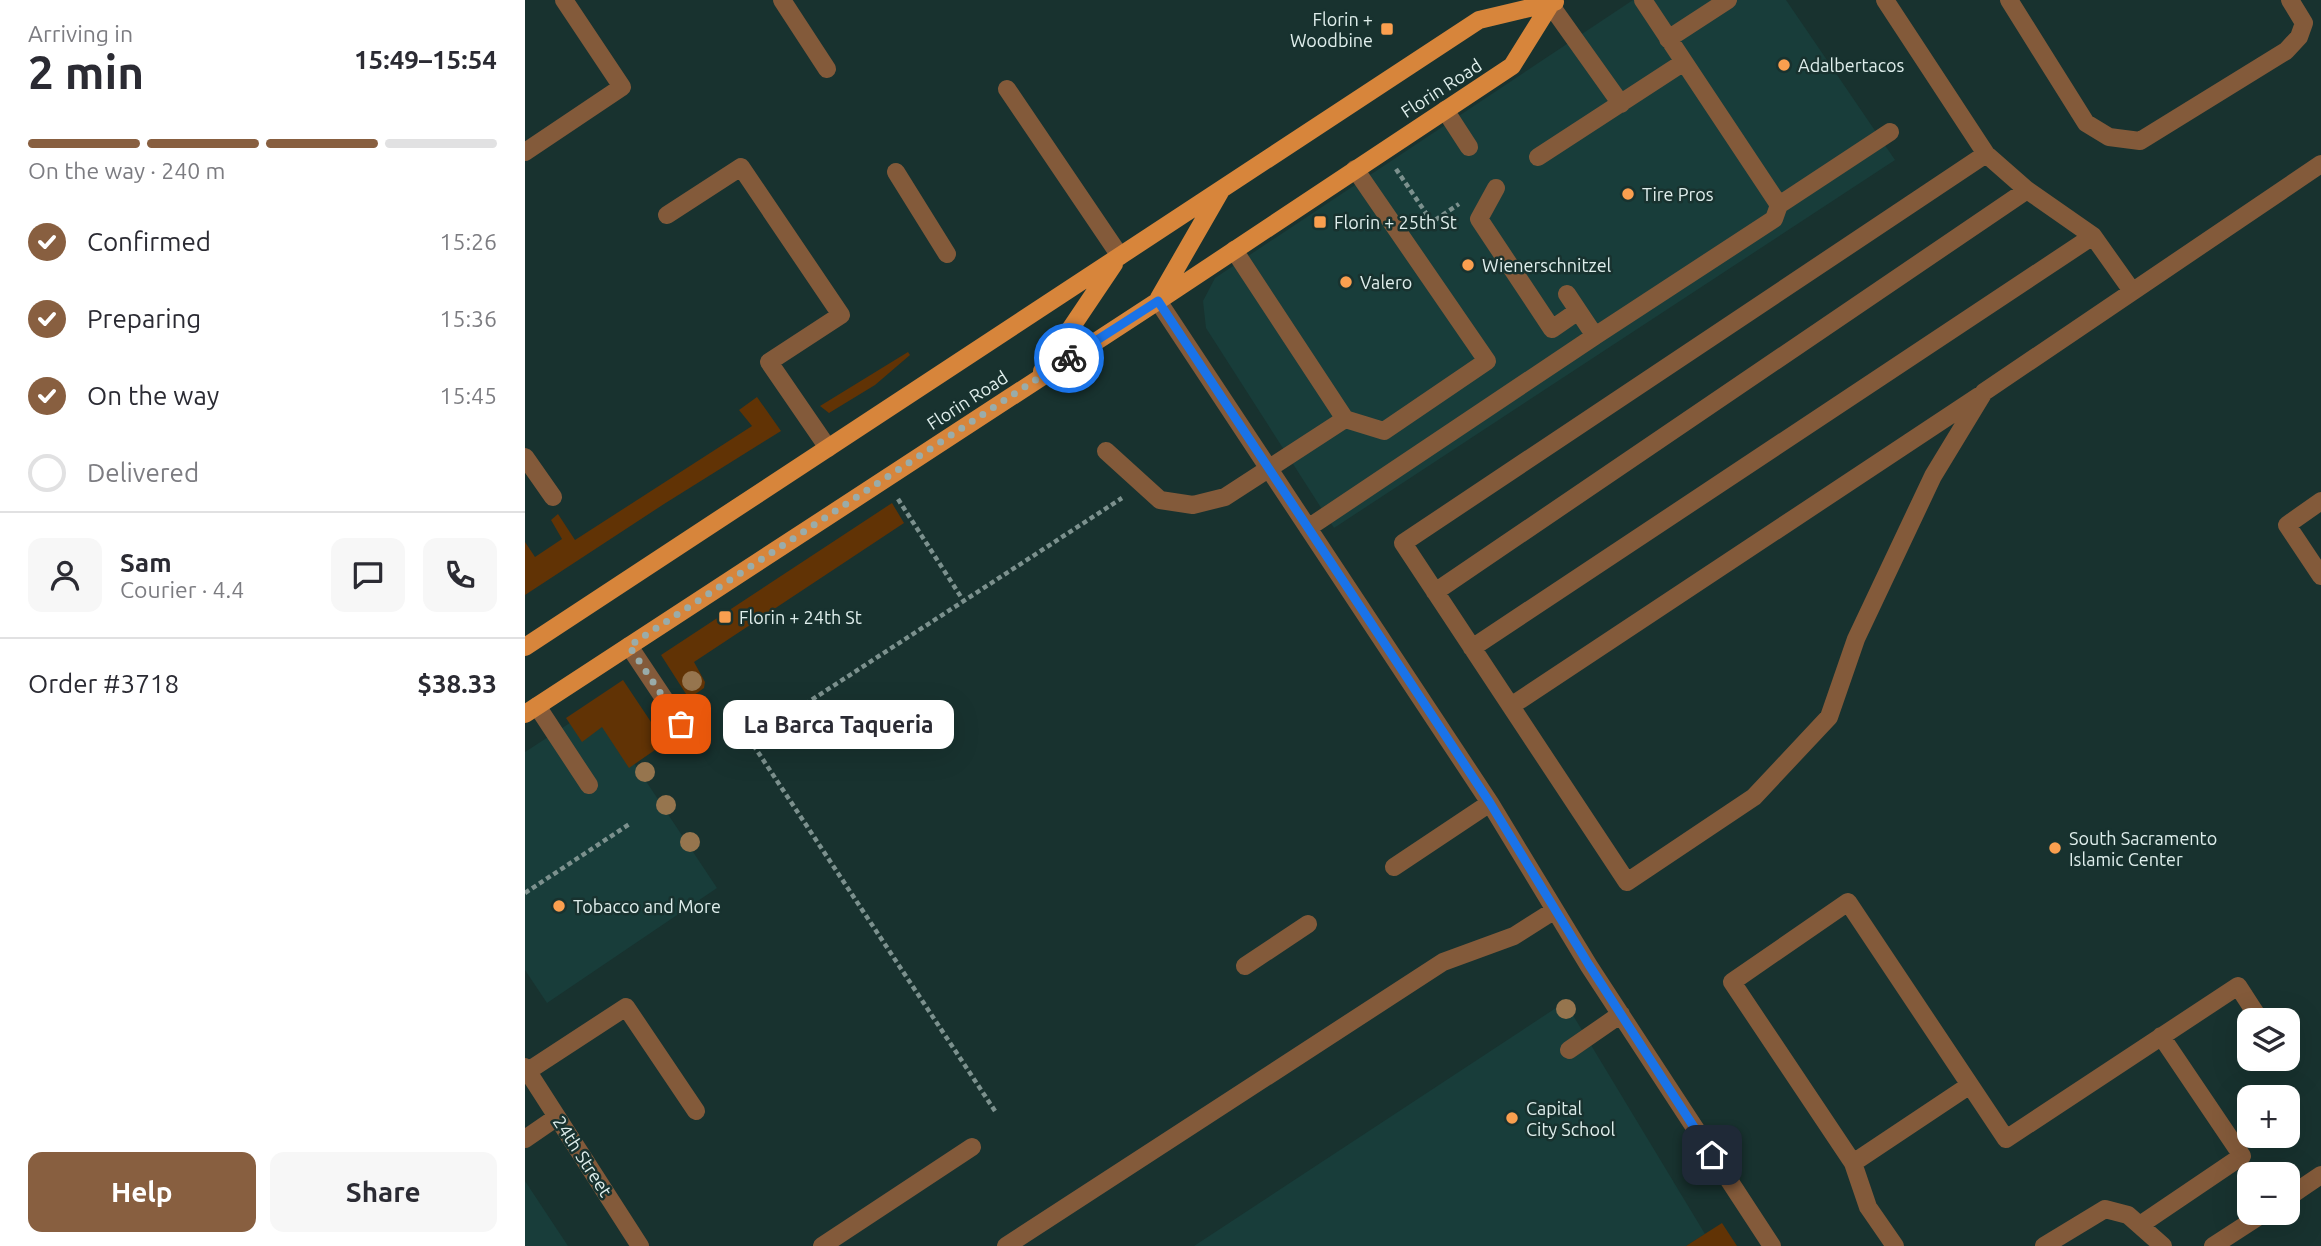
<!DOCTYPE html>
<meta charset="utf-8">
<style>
body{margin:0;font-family:Ubuntu,sans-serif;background:#f7f7f7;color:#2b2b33;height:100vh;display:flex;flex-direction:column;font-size:26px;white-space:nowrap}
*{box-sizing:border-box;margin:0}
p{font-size:23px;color:#7c7c81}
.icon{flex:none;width:38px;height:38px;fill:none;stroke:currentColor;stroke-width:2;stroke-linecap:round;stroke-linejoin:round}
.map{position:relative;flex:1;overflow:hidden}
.sheet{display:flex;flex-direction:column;background:#fff;width:525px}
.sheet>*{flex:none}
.buttons{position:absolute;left:1712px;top:1008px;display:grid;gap:14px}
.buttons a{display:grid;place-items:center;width:63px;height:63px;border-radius:14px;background:#fff;box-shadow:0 7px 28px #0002;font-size:35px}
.pin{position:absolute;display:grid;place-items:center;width:60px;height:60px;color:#fff;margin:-30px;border-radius:14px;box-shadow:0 4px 10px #0006}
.courier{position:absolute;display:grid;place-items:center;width:70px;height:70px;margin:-35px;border:5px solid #1a73e8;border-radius:50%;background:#fff;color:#222;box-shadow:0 2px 9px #0007}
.bubble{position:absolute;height:49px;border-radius:14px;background:#fff;box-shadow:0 7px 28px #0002;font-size:23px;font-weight:700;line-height:49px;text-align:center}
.headline em{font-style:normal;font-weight:700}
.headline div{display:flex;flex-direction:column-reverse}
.headline{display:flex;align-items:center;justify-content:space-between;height:119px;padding:0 28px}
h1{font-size:46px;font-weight:700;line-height:52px}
.bar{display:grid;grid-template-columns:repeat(4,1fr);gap:10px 7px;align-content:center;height:84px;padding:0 28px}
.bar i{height:9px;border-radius:5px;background:#e1e1e2}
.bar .active{background:#885f40}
.bar p{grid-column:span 4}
.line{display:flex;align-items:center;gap:18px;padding:0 28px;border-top:2px solid #e1e1e2}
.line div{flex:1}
.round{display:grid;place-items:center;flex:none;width:74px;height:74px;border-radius:14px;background:#f7f7f7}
ol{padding:0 28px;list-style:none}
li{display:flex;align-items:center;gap:21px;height:77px}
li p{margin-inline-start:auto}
li .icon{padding:7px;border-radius:50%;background:#885f40;color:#fff;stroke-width:4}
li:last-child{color:#7c7c81}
li i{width:38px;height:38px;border:4px solid #e1e1e2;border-radius:50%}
.action{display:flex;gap:14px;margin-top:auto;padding:14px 28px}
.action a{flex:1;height:80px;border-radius:14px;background:#885f40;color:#fff;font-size:28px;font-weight:700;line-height:80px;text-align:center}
.action a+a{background:#f7f7f7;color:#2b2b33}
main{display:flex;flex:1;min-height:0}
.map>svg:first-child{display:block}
</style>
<main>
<section class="sheet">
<div class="headline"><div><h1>2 min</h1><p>Arriving in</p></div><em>15:49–15:54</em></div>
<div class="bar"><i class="active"></i><i class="active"></i><i class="active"></i><i></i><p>On the way · 240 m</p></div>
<ol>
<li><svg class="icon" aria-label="check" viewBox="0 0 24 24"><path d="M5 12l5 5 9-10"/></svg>Confirmed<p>15:26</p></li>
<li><svg class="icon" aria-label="check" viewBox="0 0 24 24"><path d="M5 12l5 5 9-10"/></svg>Preparing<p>15:36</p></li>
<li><svg class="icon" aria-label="check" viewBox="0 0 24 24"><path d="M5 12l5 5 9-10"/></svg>On the way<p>15:45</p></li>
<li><i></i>Delivered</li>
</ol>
<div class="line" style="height:126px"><a class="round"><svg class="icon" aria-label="person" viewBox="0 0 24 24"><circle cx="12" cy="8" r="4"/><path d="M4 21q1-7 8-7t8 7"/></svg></a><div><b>Sam</b><p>Courier · 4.4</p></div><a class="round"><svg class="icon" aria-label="chat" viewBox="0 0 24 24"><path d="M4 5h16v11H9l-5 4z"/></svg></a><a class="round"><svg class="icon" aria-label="phone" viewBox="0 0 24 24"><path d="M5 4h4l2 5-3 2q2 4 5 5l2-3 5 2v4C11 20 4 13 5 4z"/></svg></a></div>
<div class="line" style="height:91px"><div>Order #3718</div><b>$38.33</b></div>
<div class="action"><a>Help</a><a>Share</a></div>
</section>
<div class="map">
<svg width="1796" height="1246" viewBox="0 0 1796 1246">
<rect width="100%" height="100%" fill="#18322f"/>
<path fill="#183d3a" d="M1108 0H1261L1370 160 809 528 681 328 678 301 690 278Z
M71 706 192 888 22 1003 0 970V752Z
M1040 1002 1180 1234 1161 1246H669Z
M0 1181 43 1246H0Z"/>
<path fill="#613305" d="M383 352 385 355 350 385 304 413 295 406Z
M232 397 256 431 139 504 0 595V542L10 557 37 539 26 520 33 514 50 540 227 426 214 410Z
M367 503 379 523 169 662 180 682 179 688 169 695 161 694 136 655Z
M98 680 140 743 104 768 77 727 57 742 41 718Z
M1197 1223 1212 1246H1161Z"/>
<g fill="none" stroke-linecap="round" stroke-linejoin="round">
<path stroke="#7c918e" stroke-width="4.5" stroke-dasharray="5 3.5" stroke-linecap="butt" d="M871 169 907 222 934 204
M373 499 438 600
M0 893 106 823
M470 1111 225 740 597 498"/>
<path stroke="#835a3a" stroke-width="18" d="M257 0 302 69
M1022 0 1096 104
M1118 0 1254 205
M1360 0 1461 154 1502 190 1568 236 1607 291
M1484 0 1561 123 1584 137 1615 141 1761 51 1774 37 1779 23 1765 0
M1143 39 1203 0
M482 89 595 256
M920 110 944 147
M0 152 97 87 39 0
M1461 154 878 543 1102 882 1229 797 1304 717 1331 639 1408 476 1459 392 1796 164
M1013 157 1159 62
M371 172 422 254
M971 188 954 219 1027 329 1053 311
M142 215 216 167 316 315 244 362 303 448
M633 301 965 803 1064 966 1247 1246
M1070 336 1249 219 1254 205 1365 132
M820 419 859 431 962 361 830 169
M581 451 635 500 668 505 700 497 820 419 709 250
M0 457 28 497
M1796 501 1762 525 1796 576
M783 528 1070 336 1042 294
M910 592 1502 190
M104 646 156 724
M947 648 1568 236
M12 706 64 785
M986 706 1454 396
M869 867 965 803
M720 966 783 924
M1044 1050 1096 1014
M0 1067 115 1246
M3 1071 101 1007 171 1111
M0 1139 32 1117
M1328 1163 1207 982 1323 902 1445 1085
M1762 1198 1796 1175
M1615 1225 1717 1156 1636 1036
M297 1246 447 1147
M481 1246 918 962 989 936 1030 910
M1370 1246 1343 1207 1328 1163 1445 1085 1481 1139 1713 986 1735 1020
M1519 1246 1580 1209 1603 1215 1638 1246
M1688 1246 1739 1213"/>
<path stroke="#d7853b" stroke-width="18" d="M634 298 695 192
M517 371 589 264
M0 647 954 20 1030 2
M0 714 633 301 987 66 1025 5"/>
</g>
<g fill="#96754e">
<circle cx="167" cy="681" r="10"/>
<circle cx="120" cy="772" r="10"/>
<circle cx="141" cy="805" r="10"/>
<circle cx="165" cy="842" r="10"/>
<circle cx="1041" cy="1009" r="10"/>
</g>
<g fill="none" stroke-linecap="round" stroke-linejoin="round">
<path stroke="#99acaa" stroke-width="7" stroke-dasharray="0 12.6" d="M156 724 104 646 544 358"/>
<path stroke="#1a73e8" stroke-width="9" d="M544 358 633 301 965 803 1064 965 1187 1155"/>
</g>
<g fill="#fa9f4f" stroke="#18322f" stroke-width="2.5">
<rect x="855" y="22" width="14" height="14" rx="3.5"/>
<circle cx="1259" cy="65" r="7"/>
<circle cx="1103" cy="194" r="7"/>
<rect x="788" y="215" width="14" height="14" rx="3.5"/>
<circle cx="943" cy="265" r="7"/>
<circle cx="821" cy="282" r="7"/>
<rect x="193" y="610" width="14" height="14" rx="3.5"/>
<circle cx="1530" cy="848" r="7"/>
<circle cx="34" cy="906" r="7"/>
<circle cx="987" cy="1118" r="7"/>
</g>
<g text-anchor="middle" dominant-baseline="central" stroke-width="5" stroke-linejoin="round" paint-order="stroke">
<g font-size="18" fill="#dfeeec" stroke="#18322f" text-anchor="start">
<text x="848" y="19" text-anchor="end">Florin +<tspan x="848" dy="21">Woodbine</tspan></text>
<text x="1273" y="65">Adalbertacos</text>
<text x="1117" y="194">Tire Pros</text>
<text x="809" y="222">Florin + 25th St</text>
<text x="957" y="265">Wienerschnitzel</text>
<text x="835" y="282">Valero</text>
<text x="214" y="617">Florin + 24th St</text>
<text x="1544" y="838">South Sacramento<tspan x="1544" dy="21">Islamic Center</tspan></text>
<text x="48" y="906">Tobacco and More</text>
<text x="1001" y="1108">Capital<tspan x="1001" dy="21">City School</tspan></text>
</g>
<g font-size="18" fill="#dfeeec" stroke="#18322f">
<text transform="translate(916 88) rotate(-33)">Florin Road</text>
<text transform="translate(442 400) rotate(-33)">Florin Road</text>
<text transform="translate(58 1156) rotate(57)">24th Street</text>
</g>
</g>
</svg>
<div class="buttons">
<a><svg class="icon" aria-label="layers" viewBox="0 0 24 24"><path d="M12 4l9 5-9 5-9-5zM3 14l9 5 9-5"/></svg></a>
<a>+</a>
<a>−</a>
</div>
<div class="pin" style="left:156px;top:724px;background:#ea580c"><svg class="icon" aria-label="bag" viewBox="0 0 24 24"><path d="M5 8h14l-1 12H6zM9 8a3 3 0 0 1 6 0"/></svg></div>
<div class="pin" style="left:1187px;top:1155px;background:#1f2937"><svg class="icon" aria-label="home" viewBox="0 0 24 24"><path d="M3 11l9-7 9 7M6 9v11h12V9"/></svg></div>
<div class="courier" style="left:544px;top:358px"><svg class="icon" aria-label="bike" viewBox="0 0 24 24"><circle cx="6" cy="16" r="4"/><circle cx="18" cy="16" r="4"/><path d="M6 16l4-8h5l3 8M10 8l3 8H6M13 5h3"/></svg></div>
<div class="bubble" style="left:198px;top:700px;width:231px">La Barca Taqueria</div>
</div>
</main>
